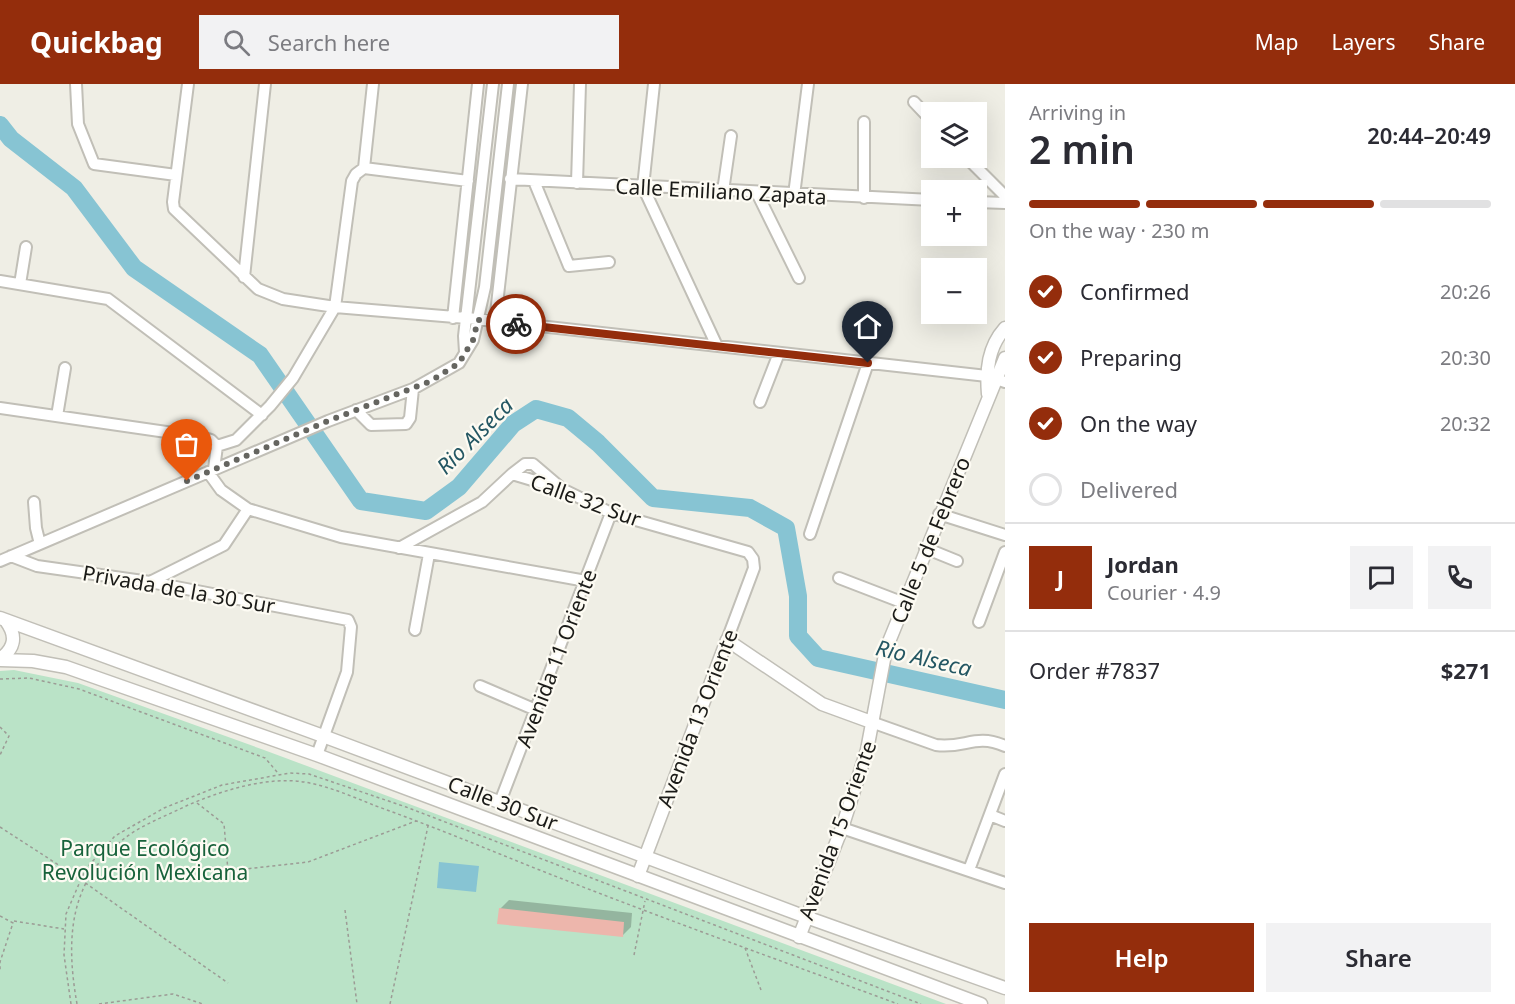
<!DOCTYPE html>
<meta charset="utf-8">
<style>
body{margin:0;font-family:"Noto Sans",sans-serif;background:#f2f2f3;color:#2b2b33;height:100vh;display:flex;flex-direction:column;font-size:22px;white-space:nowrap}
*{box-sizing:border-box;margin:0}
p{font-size:20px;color:#7c7c81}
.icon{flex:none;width:33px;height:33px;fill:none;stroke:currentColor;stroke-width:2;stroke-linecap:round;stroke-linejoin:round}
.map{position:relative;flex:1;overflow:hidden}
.side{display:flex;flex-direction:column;background:#fff;width:510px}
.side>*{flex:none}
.controls{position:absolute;left:921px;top:18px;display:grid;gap:12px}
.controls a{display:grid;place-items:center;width:66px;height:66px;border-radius:0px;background:#fff;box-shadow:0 6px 24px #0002;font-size:30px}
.pin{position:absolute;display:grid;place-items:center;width:51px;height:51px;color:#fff;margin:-62px -26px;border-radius:50% 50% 50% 0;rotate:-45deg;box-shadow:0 0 6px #0007}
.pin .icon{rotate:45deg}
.courier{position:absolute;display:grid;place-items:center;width:60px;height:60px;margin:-30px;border:4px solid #942d0c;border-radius:50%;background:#fff;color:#222;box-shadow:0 2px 8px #0007}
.headline em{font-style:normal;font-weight:600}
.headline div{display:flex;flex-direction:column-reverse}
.headline{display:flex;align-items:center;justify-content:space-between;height:102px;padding:0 24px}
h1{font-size:39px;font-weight:600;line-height:45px}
.bar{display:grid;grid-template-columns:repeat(4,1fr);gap:9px 6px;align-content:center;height:72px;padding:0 24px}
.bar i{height:8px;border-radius:4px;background:#e1e1e2}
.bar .selected{background:#942d0c}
.bar p{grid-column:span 4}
.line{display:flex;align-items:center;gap:15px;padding:0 24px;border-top:2px solid #e1e1e2}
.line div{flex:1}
.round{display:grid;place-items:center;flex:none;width:63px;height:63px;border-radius:0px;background:#f2f2f3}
ol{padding:0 24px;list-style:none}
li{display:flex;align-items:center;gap:18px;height:66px}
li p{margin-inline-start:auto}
li .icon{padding:6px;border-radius:50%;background:#942d0c;color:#fff;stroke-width:4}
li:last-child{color:#7c7c81}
li i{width:33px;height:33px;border:3px solid #e1e1e2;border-radius:50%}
.cta{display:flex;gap:12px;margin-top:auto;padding:12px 24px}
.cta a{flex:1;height:69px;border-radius:0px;background:#942d0c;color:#fff;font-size:24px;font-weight:600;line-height:69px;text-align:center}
.cta a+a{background:#f2f2f3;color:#2b2b33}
header{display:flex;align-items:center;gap:36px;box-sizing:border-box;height:84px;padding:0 30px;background:#942d0c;color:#fff}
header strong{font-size:28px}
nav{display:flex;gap:33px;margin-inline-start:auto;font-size:21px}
.search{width:420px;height:54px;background:#f2f2f3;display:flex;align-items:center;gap:15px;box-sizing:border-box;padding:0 21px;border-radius:0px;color:#7c7c81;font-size:22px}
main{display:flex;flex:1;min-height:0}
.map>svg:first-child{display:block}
</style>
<header>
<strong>Quickbag</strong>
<div class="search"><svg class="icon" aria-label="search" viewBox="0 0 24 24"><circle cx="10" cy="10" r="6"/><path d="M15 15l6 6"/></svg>Search here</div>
<nav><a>Map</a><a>Layers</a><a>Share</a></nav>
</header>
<main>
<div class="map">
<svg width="1005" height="920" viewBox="0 0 1005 920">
<rect width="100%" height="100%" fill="#efeee5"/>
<path fill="#bae3c7" d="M14 586 78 599 264 666 946 920H0V587Z"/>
<path fill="#87c4d3" d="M439 778 479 782 476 808 437 804Z"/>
<path fill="#0003" d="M509 816 632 829 631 843 622 852 500 825Z"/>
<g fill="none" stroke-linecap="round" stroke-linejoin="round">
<path stroke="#87c4d3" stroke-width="18" d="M0 41 11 55 74 104 134 184 260 271 361 417 426 427 459 403 513 340 536 325 568 334 598 359 653 414 750 424 786 444 798 512V552L818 574 1005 616"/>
</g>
<path fill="#edb6ac" d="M499 824 624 838 623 853 497 840Z"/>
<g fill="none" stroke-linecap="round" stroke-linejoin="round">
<defs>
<path id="minor" d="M76 0 78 40 94 80 176 91
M188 0 173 118 174 125 258 205 283 215 335 223 467 234 987 292 1005 298
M654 0 643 103 717 262
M914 18 932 37
M967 74 1005 112
M364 84 468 97
M364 84 373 0
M510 95 932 116
M534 97 569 182 609 178
M577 99 580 0
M723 107 731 52
M757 109 799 194
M794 111 808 0
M864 114V38
M976 118 1005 119
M244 193 265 0
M0 197 108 215 262 331
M20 200 26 163
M453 234 478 0
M495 238 522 0
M465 268 464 252 493 0
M760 318 779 269
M0 324 201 353 211 356 217 362 214 385
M356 326 371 341 406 340 410 334 413 305
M57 332 65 284
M217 362 236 356 270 322 293 294 335 223 352 97 356 90 364 84
M208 388 221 406 248 425 341 453 586 497
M512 390 525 380H533L560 403
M34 418 36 444 40 460
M939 430 1005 451
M810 450 868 279
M399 464 482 418 512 390 562 405 611 429 748 468 753 475 754 484 727 556
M925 464 957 477
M11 472 37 482 150 498 348 536 351 543 347 588 317 671
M0 477 328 337 413 305 459 279 473 256 485 203 508 0
M839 494 904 519
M150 498 224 461 248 425
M979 538 1005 468
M415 546 429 470
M480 602 536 626
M874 639 936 661C965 665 975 649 1005 662
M500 718 611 429
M990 731 1005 737
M842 744 1005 799
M969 786 1005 690"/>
<path id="major" d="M988 310C986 286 988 263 1005 244
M0 534 323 652 806 833 1005 904
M0 575C15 564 17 552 6 537
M0 576 33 577 66 583 317 671 981 920
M638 792 727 556 822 620 874 639
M799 853 842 744 867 666 886 565 1005 274"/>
</defs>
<use href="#minor" stroke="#c1bfb7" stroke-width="14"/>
<use href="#major" stroke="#c1bfb7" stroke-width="15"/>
<path stroke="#9c9b95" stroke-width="1.5" stroke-dasharray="3 3" stroke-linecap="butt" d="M0 595 29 594 79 605 265 674 278 689
M0 643 9 652 0 671
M197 719 224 740 228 787 308 778 416 737
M0 743 71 789 228 899
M345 826 357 920
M0 832 13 839 0 878V888
M14 837 64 845
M745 864 761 906
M634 871 645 817
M71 920 64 871 66 830 85 786 115 752 164 724 222 701 290 689 309 690 406 723 921 920
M77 920C65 852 69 791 132 749 149 738 168 731 186 722 220 707 267 692 304 698 329 702 353 713 376 722 429 741 480 762 532 783 653 831 776 875 898 920
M99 920 173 910 203 920
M390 920 428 742"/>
<use href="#minor" stroke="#fff" stroke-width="10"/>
<use href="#major" stroke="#fff" stroke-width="12"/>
</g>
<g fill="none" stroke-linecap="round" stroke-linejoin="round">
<path stroke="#656560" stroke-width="6" stroke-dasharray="0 10.8" d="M187 397 328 337 431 297 459 279 473 256 478 236 516 240"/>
<path stroke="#942d0c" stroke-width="8" d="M516 240 868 279"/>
</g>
<g text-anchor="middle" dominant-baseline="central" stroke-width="4.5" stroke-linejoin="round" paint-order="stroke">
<g font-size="21" fill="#1b1b18" stroke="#fdfbf3">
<text transform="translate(721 107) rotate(3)">Calle Emiliano Zapata</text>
<text transform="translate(586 416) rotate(20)">Calle 32 Sur</text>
<text transform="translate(930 456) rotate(-68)">Calle 5 de Febrero</text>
<text transform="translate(179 505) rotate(10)">Privada de la 30 Sur</text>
<text transform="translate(556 574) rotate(-69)">Avenida 11 Oriente</text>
<text transform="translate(697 634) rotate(-69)">Avenida 13 Oriente</text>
<text transform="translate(503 719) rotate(21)">Calle 30 Sur</text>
<text transform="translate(837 746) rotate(-70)">Avenida 15 Oriente</text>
</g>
<g font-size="21" fill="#18623b" stroke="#fdfbf3">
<text x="145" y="764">Parque Ecológico<tspan x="145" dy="24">Revolución Mexicana</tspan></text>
</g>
<g font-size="22" font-style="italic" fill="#245763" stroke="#fdfbf3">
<text transform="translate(474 351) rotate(-45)">Rio Alseca</text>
<text transform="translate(924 573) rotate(13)">Rio Alseca</text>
</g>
</g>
</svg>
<div class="controls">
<a><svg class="icon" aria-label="layers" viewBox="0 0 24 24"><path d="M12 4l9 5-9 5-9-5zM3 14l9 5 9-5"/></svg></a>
<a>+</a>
<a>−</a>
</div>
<div class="pin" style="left:187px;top:397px;background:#ea580c"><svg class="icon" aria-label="bag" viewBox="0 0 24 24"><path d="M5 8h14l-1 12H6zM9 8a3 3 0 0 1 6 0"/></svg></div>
<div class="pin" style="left:868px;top:279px;background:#1f2937"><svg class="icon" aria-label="home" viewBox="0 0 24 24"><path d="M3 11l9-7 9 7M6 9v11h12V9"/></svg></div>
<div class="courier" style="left:516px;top:240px"><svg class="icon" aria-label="bike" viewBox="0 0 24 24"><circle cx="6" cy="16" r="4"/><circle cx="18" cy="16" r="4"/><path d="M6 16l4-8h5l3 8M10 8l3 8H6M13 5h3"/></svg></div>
</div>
<section class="side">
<div class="headline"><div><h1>2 min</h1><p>Arriving in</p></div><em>20:44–20:49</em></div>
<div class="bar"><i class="selected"></i><i class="selected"></i><i class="selected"></i><i></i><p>On the way · 230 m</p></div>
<ol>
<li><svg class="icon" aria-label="check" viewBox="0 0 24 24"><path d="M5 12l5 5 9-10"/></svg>Confirmed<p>20:26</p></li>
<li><svg class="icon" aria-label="check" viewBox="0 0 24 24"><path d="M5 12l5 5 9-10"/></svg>Preparing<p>20:30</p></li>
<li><svg class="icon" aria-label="check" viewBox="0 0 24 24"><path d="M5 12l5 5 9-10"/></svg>On the way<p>20:32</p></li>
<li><i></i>Delivered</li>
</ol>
<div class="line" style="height:108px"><b class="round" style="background:#942d0c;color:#fff">J</b><div><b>Jordan</b><p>Courier · 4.9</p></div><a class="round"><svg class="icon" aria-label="chat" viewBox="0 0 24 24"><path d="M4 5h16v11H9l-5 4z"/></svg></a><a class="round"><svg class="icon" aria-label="phone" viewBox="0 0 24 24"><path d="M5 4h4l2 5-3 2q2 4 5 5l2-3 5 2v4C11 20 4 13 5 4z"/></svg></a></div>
<div class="line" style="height:78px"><div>Order #7837</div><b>$271</b></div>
<div class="cta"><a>Help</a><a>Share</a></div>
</section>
</main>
